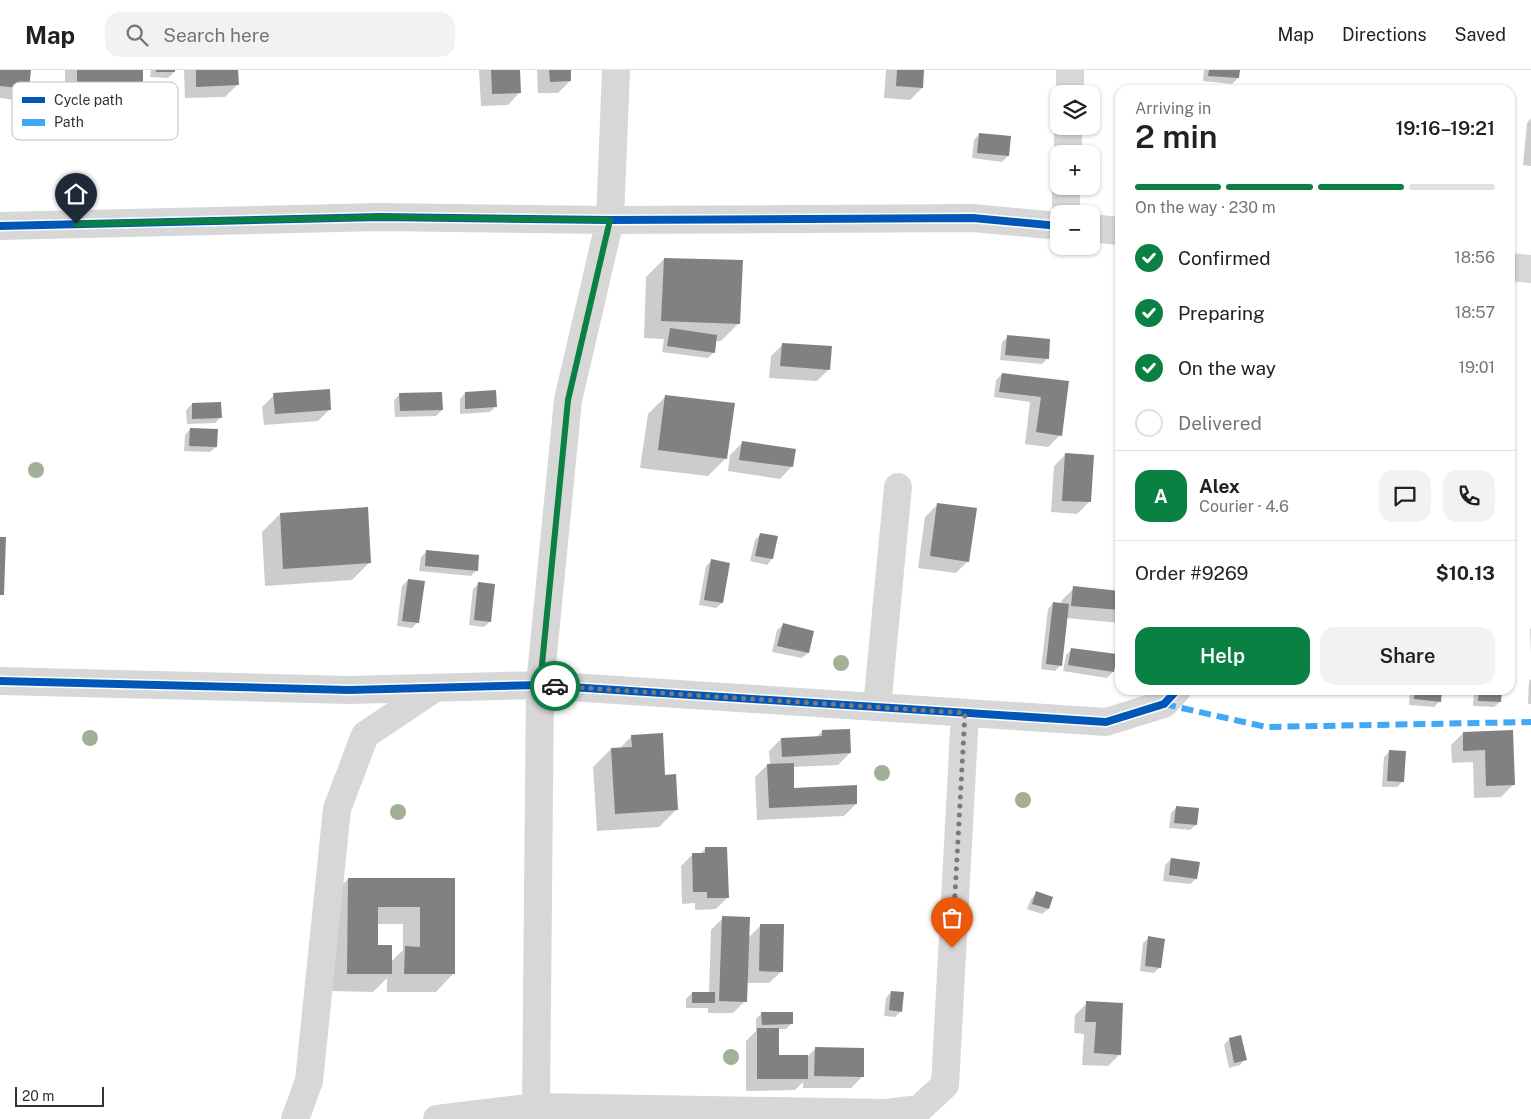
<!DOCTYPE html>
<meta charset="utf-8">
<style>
body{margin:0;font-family:"Public Sans",sans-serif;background:#f2f2f2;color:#202124;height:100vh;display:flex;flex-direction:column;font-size:19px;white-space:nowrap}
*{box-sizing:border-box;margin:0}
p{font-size:16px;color:#757577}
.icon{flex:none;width:28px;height:28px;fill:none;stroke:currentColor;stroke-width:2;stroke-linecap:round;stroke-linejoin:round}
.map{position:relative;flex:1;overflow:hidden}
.panel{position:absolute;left:1115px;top:15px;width:400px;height:610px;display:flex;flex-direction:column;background:#fff;border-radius:15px;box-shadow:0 1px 4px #0004}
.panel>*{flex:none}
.controls{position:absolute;left:1050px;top:15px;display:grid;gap:10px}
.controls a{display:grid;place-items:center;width:50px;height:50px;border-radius:10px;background:#fff;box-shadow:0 1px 4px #0004;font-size:25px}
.scale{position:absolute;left:15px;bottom:12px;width:89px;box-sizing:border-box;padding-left:5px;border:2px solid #333;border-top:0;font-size:14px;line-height:18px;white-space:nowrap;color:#333;-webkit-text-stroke:4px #fff;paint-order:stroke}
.pin{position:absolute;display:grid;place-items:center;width:42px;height:42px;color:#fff;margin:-51px -21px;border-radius:50% 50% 50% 0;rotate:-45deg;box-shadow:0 0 5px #0007}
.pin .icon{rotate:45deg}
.courier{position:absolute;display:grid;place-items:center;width:50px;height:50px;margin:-25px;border:4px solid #0b8043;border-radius:50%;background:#fff;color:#222;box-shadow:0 1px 6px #0007}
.head em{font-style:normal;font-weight:600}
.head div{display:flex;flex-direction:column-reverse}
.head{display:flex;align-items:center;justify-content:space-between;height:85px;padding:0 20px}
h1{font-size:32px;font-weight:600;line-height:38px}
.bar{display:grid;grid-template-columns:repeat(4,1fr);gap:8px 5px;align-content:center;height:60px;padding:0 20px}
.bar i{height:6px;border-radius:4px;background:#e0e0e0}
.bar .on{background:#0b8043}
.bar p{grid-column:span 4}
.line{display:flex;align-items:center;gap:12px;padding:0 20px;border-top:1px solid #e0e0e0}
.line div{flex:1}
.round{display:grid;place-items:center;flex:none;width:52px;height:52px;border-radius:15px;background:#f2f2f2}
ol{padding:0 20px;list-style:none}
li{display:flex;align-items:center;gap:15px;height:55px}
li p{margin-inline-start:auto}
li .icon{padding:5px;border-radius:50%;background:#0b8043;color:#fff;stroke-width:4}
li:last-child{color:#757577}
li i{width:28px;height:28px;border:2px solid #e0e0e0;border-radius:50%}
.action{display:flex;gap:10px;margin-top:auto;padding:10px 20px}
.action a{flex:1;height:58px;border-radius:15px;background:#0b8043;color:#fff;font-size:20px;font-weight:600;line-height:58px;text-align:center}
.action a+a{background:#f2f2f2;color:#202124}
header{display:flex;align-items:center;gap:30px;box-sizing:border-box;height:70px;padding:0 25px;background:#fff;border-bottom:1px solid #e0e0e0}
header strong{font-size:24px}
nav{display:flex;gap:28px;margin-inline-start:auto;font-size:18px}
.search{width:350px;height:45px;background:#f2f2f2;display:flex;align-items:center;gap:12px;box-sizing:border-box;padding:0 18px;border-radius:15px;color:#757577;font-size:19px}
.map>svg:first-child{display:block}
</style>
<header>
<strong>Map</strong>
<div class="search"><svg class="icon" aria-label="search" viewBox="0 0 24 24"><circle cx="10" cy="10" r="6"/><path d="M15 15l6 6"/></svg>Search here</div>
<nav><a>Map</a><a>Directions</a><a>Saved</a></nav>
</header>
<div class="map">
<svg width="1531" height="1049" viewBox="0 0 1531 1049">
<rect width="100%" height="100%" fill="#fff"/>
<path fill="#0003" fill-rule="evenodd" d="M0 0H29L27 18 15 30 0 28Z
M65 0H142V21L130 33 65 34Z
M151 0H174V2L168 8 150 7Z
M184 0H237V15L225 27 185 28Z
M479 0H519L520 22 508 35 481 36Z
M537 0H570V11L558 23H538Z
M886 0H923L922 18 910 30 884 28Z
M1204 0H1239L1238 8 1232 14 1203 11Z
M1531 48V96L1523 95 1527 53Z
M979 64 1008 86 1002 92 972 88 974 70Z
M664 189 739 253 721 271H715L714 282 708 288 662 282 664 269 644 268 646 207Z
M1008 267 1048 288 1042 294 1000 290 1002 272Z
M783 274 829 299 817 311 769 308 771 286Z
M1002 304 1043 309 1060 365 1048 377 1025 374 1030 332 994 327 996 310Z
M465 323 496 336 490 342 460 344V329Z
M400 324 442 340 436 346 395 347 394 330Z
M274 325 330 339 318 351 264 355 262 337Z
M666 326 726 388 708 406 640 398 648 344Z
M192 334 221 347 215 353 187 354 186 340Z
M190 359 216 377 210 382 184 381 185 365Z
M742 373 792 396 780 409 728 401 730 385Z
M1066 384 1089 432 1077 444 1051 442 1054 396Z
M937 435 968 491 956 503 918 498 925 447Z
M367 439 370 492 352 510 265 516 262 462 280 444Z
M761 464 772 489 767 495 750 491 755 470Z
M427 481 477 500 471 506 419 501 421 487Z
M712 490 722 533 716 538 699 535 706 496Z
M408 510 418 552 412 558 397 556 402 516Z
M479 513 490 551 484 557 469 555 473 519Z
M1074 518 1120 522V553L1066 548 1061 595 1055 601 1041 599 1048 539 1053 533 1061 534 1062 530Z
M783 555 813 562 808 583 802 588 772 582 777 560Z
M1531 558V584L1530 559Z
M1072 579 1113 602 1107 608 1063 601 1066 585Z
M1531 609V634H1528L1529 611Z
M1410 620H1441L1440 631 1434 637 1409 635Z
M1474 620H1500V632L1494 637 1473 636Z
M822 661 850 683 838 695 792 697 793 719 856 734 844 746 757 750 755 707 767 695H770L769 681 781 669 816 668Z
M1511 661 1513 715 1501 727 1474 728 1473 692 1452 693 1451 675 1463 663Z
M632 666 664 706 677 739 659 757 597 761 593 697 611 679H619Z
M1390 681 1402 712 1397 717H1382L1384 687Z
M1176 738 1196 755 1190 760 1169 758 1171 743Z
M706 778 728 827 716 839 695 840V833L682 834 681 796 693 784H700Z
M1171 789 1196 809 1190 814 1163 811 1165 795Z
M348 809H454L453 904 436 922H387V908L373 922 330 921V827ZM377 854H403V880L391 892 377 876Z
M1037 823 1048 839 1042 844 1027 839 1031 829Z
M723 848 748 868 761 855 782 901 769 913H746L745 931 733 943H708V938H686V929L692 923H709L711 860Z
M1149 868 1160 897 1154 903 1140 901 1143 873Z
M891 922 901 941 895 947 884 946 886 928Z
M1087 933 1120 984 1108 996 1082 995 1084 964 1074 963 1075 945Z
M762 943 791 954 786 959H777V987H807L816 978 863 1006 851 1018H803V1012L795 1020 746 1021V971L756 961V949Z
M1229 969 1245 989 1240 995 1229 998 1224 975Z"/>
<path fill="#818181" d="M0 0H31L29 19 0 16Z
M77 0H143V21L77 22Z
M156 0H175V2H156Z
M196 0H238L239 15 196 17Z
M491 0H520L521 23 492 24Z
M549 0H571V11L550 12Z
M897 0H924L923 18 896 16Z
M1209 0H1240L1239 8 1208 6Z
M979 63 1011 66 1009 86 977 83Z
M664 188 743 190 740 254 661 251Z
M670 258 717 265 715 283 667 276Z
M1007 265 1050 269 1049 289 1005 285Z
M782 273 832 276 830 300 780 296Z
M1002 303 1069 311 1062 366 1036 362 1041 327 999 322Z
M330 319 331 340 275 344 273 323Z
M496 320 497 337 465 339V322Z
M442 322 443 340 400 341 399 323Z
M665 325 735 333 727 389 658 380Z
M221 332 222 348 192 349V333Z
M190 358 218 359 217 377 189 376Z
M742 371 796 379 793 397 739 390Z
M1065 383 1094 385 1091 432 1062 431Z
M937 433 977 438 969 492 930 486Z
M368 437 371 493 283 499 280 443Z
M760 463 778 466 773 489 755 486Z
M0 467H6L4 525H0Z
M426 480 479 485 478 501 425 496Z
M711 489 730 493 723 533 704 530Z
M408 509 425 511 419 553 402 551Z
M478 512 495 514 491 552 474 550Z
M1073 516 1120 521V540L1071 536Z
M1053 532 1069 534 1062 596 1046 594Z
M783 553 814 561 809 583 777 576Z
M1071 578 1117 584 1114 602 1068 595Z
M1415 620H1442L1441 632 1414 629Z
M1479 620H1502L1501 632 1478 631Z
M850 659 851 683 782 687 781 668 822 666V660Z
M1513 660 1515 715 1486 716 1485 680 1463 681V662Z
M663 663 665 705 676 704 678 740 615 744 611 678 632 677 631 665Z
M1389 680 1406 681 1404 712 1387 711Z
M794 693V718L857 715V734L769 738 767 694Z
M1176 736 1199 738 1197 755 1174 753Z
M705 777H727L729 828H707V822H693L692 783H705Z
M1171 788 1200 792 1197 809 1169 805Z
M348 808H455V904H404L405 876 420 877V837H378V875H392V904H347Z
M1036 821 1053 827 1049 839 1032 834Z
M722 846 750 847 747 932 719 931Z
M760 854H784L783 902 759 901Z
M1148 866 1165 869 1161 898 1145 896Z
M891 921 904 922 902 942 889 940Z
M692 922H715V933H692Z
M1086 931 1123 933 1121 985 1094 983 1096 952H1085Z
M761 942H793V954L762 955Z
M757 958H779V985H808V1009H757Z
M1241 965 1247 990 1234 993 1229 968Z
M815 977 864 978V1007L814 1006Z"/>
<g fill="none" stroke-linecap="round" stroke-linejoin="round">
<path stroke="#d7d7d7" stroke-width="28" d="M1070 24V0
M1068 84V56
M1066 144V116
M0 156 380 147 610 150 973 148 1059 156
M1091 158 1120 161
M1510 197 1531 199
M0 611 349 620 540 615 1106 652 1164 634 1177 620
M877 637 898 417
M536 1037 540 615 568 330 610 150 616 0
M295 1049 309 1011 337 739 365 665 435 618
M437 1049 536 1037 886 1043 919 1039 945 1015 965 643"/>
<path stroke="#3fa9f5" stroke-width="6" stroke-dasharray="12 6" stroke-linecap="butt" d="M1164 634 1266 657 1531 652"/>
<defs>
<path id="cycleway" d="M0 156 380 147 610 150 973 148 1059 156
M0 611 349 620 540 615 1106 652 1164 634 1177 620"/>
</defs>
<use href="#cycleway" stroke="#fff" stroke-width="11"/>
<use href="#cycleway" stroke="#0057b8" stroke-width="8"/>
</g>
<g fill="#a2b095">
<circle cx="36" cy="400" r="8"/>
<circle cx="841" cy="593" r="8"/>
<circle cx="90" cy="668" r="8"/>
<circle cx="882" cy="703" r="8"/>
<circle cx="1023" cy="730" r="8"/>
<circle cx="398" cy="742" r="8"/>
<circle cx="731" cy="987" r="8"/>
</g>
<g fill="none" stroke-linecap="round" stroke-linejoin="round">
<path stroke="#7a7a7a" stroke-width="5" stroke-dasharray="0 9" d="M555 616 965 643 952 878"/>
<path stroke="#0b8043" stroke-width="6" d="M76 154 380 147 610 150 568 330 540 615 555 616"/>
</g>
<rect x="12" y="12" width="166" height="58" rx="8" fill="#fff" stroke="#c2c2c2" stroke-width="1"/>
<rect x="22" y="27" width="23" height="6" fill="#0057b8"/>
<rect x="22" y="49" width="23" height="7" fill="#3fa9f5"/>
<g font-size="14" fill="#333">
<text x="54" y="35">Cycle path</text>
<text x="54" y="57">Path</text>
</g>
</svg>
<div class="controls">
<a><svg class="icon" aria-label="layers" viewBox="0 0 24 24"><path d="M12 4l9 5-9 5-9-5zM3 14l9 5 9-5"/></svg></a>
<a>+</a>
<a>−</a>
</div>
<div class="scale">20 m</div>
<div class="pin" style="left:952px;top:878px;background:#ea580c"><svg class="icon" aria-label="bag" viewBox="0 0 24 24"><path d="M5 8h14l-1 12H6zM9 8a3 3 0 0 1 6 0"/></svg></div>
<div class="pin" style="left:76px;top:154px;background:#1f2937"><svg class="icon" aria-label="home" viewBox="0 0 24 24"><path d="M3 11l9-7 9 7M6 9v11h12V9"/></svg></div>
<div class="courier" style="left:555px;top:616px"><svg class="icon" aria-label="car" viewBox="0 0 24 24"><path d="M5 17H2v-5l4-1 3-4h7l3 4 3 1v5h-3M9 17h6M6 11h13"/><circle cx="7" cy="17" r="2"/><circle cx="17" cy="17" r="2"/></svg></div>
<section class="panel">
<div class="head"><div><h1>2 min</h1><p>Arriving in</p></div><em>19:16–19:21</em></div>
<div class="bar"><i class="on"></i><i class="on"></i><i class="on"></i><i></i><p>On the way · 230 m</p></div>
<ol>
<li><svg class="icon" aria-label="check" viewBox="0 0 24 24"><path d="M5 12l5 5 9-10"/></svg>Confirmed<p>18:56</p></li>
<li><svg class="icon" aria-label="check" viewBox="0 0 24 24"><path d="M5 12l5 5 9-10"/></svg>Preparing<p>18:57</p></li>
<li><svg class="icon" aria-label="check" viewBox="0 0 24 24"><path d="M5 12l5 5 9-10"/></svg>On the way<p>19:01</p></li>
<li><i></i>Delivered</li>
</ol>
<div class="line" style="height:90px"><b class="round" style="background:#0b8043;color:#fff">A</b><div><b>Alex</b><p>Courier · 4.6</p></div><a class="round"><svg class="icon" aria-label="chat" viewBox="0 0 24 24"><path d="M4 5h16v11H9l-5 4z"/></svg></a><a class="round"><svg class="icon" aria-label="phone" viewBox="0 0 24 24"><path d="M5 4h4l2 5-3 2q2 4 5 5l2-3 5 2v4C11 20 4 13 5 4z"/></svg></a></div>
<div class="line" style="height:65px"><div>Order #9269</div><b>$10.13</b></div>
<div class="action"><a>Help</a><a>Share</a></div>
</section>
</div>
